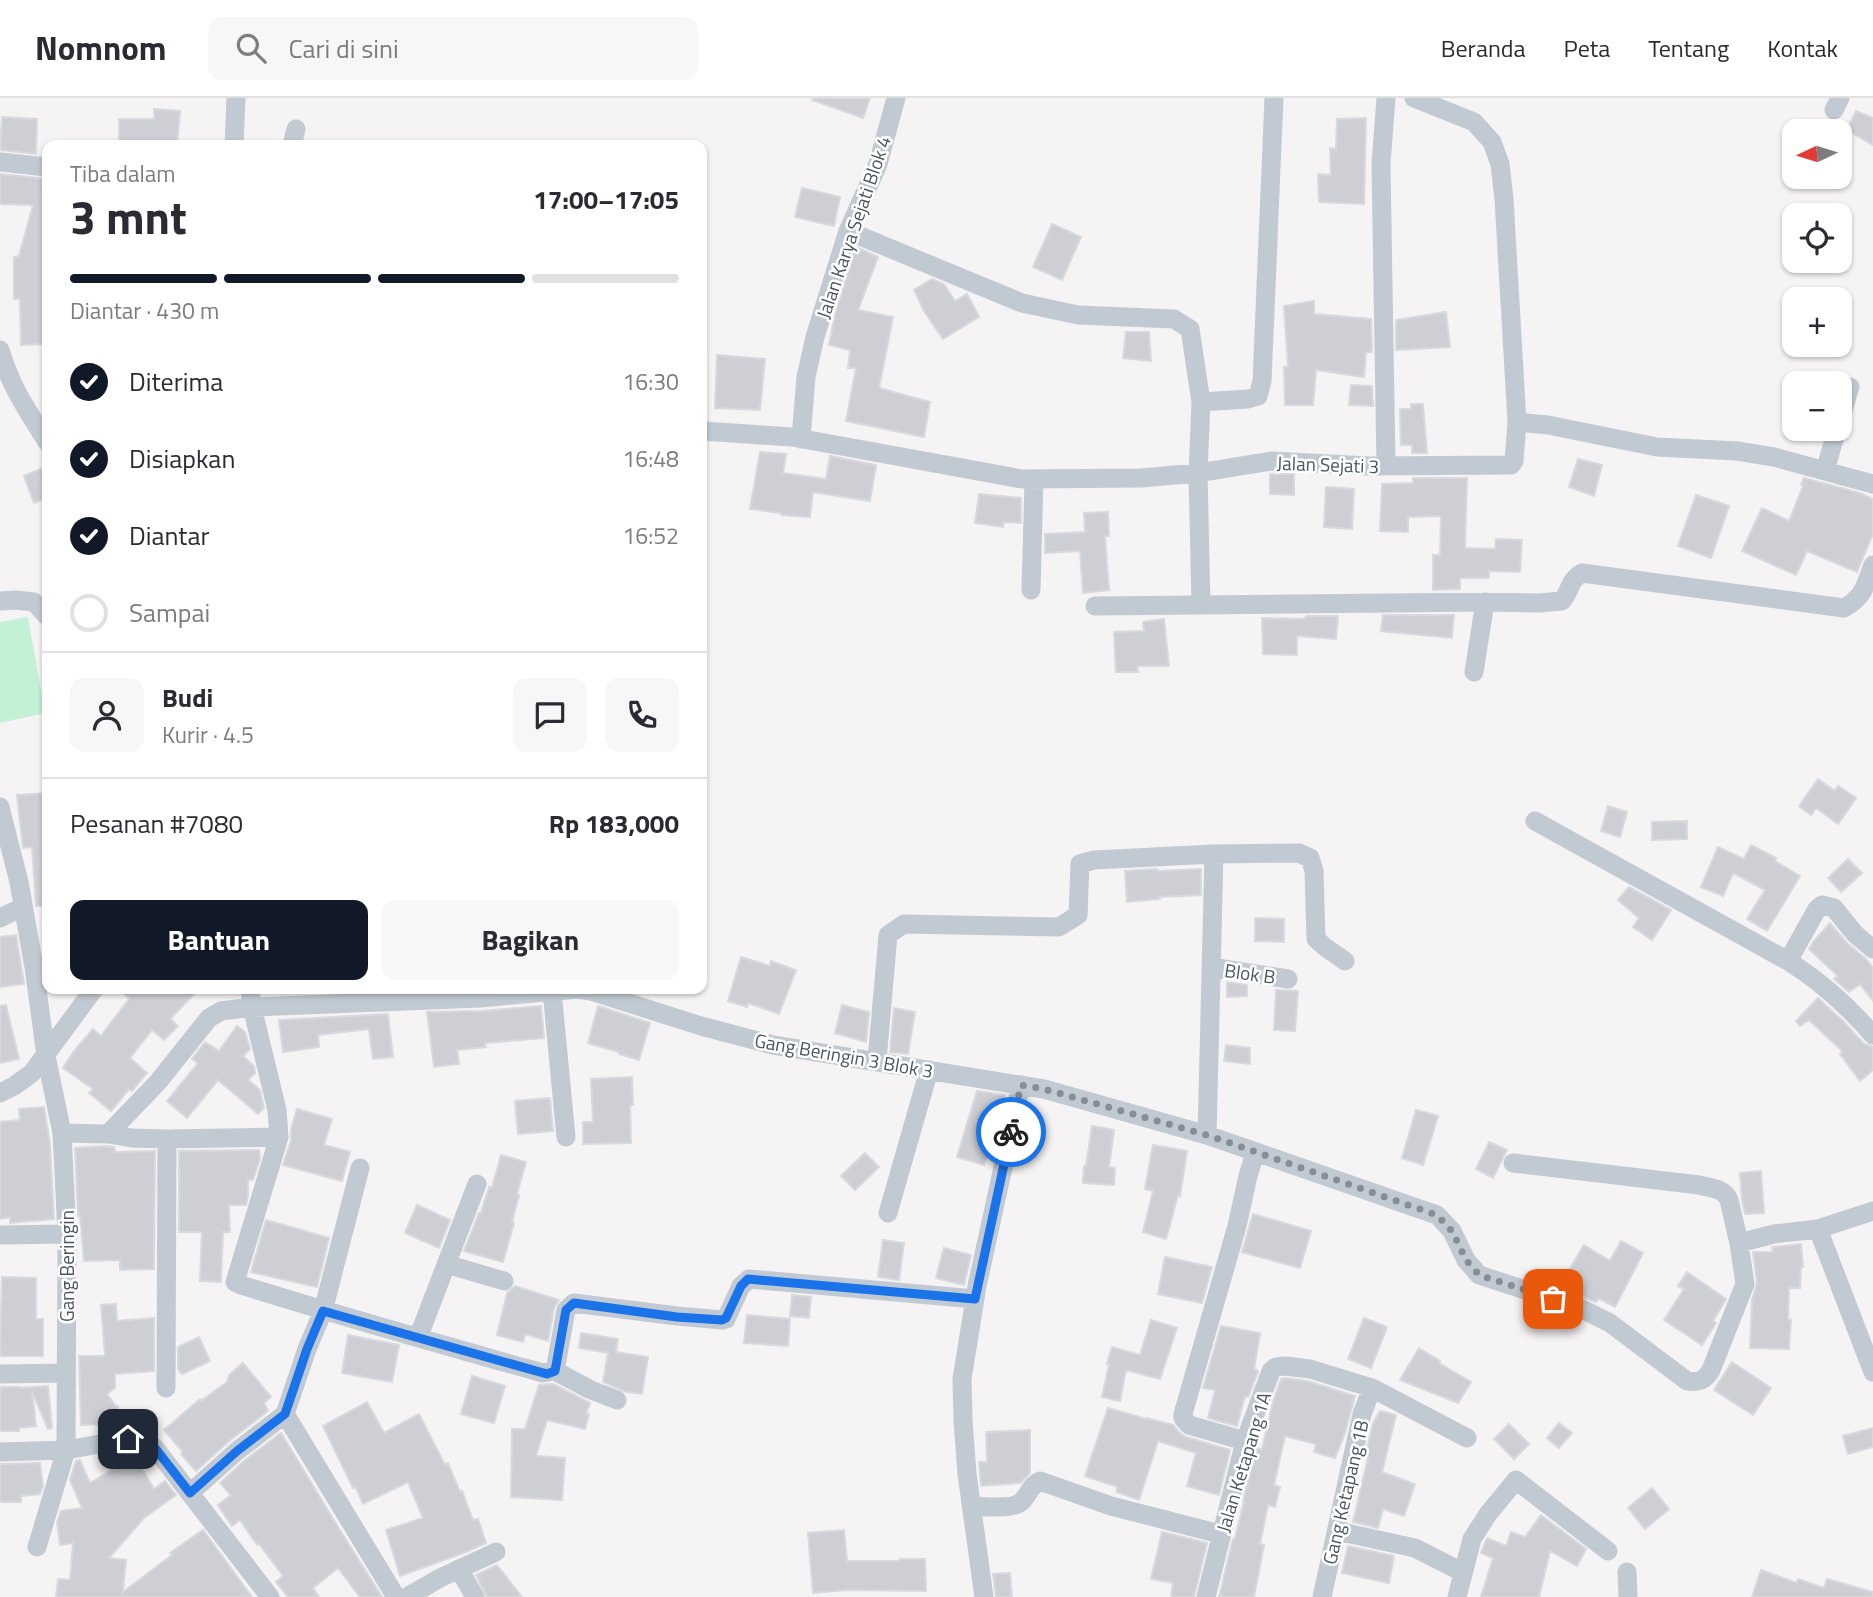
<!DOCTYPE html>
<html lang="id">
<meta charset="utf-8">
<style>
body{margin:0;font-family:"Titillium Web",sans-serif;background:#f7f7f7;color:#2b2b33;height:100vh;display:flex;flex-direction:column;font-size:26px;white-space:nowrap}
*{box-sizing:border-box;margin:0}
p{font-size:23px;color:#7c7c81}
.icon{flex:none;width:38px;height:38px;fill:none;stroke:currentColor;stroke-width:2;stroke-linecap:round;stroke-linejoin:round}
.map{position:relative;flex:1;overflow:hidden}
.drawer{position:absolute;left:42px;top:42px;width:665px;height:854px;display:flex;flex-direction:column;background:#fff;border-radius:14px;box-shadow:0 2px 5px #0004}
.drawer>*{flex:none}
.needle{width:46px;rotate:266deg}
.fabs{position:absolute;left:1782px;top:21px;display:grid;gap:14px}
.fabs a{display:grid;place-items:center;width:70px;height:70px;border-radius:14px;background:#fff;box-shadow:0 2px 5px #0004;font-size:35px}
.pin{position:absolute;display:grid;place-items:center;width:60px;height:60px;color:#fff;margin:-30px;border-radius:14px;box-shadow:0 4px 10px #0006}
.courier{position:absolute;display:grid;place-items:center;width:70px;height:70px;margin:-35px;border:5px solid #1a73e8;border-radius:50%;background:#fff;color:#222;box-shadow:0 2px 9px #0007}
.headline em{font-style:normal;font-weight:700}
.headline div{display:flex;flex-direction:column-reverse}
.headline{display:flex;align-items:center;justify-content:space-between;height:119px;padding:0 28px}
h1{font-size:46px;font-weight:700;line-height:52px}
.bar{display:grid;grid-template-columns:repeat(4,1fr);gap:10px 7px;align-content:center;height:84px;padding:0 28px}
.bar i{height:9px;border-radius:5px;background:#e1e1e2}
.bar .selected{background:#111827}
.bar p{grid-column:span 4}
.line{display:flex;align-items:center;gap:18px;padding:0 28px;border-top:2px solid #e1e1e2}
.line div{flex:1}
.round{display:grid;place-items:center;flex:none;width:74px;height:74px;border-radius:14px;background:#f7f7f7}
ol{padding:0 28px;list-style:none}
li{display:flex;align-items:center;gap:21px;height:77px}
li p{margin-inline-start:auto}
li .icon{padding:7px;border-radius:50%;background:#111827;color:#fff;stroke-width:4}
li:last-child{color:#7c7c81}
li i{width:38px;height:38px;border:4px solid #e1e1e2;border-radius:50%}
.action{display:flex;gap:14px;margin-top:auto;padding:14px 28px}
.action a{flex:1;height:80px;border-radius:14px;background:#111827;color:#fff;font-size:28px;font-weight:700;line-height:80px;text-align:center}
.action a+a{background:#f7f7f7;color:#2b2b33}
header{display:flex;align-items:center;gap:42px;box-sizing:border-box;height:98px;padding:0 35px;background:#fff;border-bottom:2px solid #e1e1e2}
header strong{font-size:33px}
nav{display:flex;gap:38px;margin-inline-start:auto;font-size:24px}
.search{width:490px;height:63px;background:#f7f7f7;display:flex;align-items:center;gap:18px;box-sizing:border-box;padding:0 24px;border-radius:14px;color:#7c7c81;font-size:26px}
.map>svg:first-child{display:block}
</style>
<header>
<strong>Nomnom</strong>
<div class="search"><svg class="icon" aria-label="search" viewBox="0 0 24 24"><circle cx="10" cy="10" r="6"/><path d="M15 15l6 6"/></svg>Cari di sini</div>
<nav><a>Beranda</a><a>Peta</a><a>Tentang</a><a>Kontak</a></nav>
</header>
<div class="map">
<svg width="1873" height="1499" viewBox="0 0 1873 1499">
<rect width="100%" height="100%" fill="#f5f3f3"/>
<path fill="#c3f1d5" d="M28 519 45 615 0 625V524Z"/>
<path fill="#cdcfd5" stroke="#d7d9de" stroke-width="2" d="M813 0H870L863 20 812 2Z
M154 11 180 13 177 47H119V21H154Z
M1856 13 1873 20V47L1847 32Z
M2 19 37 21 36 56 0 52Z
M1366 20 1364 106 1319 104 1318 76 1331 77 1330 50 1336 51 1337 21Z
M0 76 47 81V178H43L44 216H47V246L21 247 20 201H14V159L19 158 33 107 0 106Z
M802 90 840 99 834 128 795 119Z
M1052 126 1081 139 1062 182 1033 169Z
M856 149 878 159 858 212 893 219 879 290 930 304 924 339 846 323 856 270H848L850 252 829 247 835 217Z
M932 181 944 186 955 203 967 196 979 219 943 241 924 213 914 192Z
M1314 203V216L1371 221 1372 254H1366L1364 279 1316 272 1313 307H1285L1284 269H1288L1284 208Z
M1446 214 1450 249 1396 252V222Z
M1126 234H1149L1151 263 1123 260Z
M717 257 765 261 760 312 715 310Z
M1351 287 1372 288 1373 308 1349 307Z
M1411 306H1423L1427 355H1412V347H1401L1400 311H1411Z
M760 354 786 356 783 375 826 381 830 358 876 367 870 403 813 394 810 419 781 417V415L750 411Z
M1578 361 1602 367 1594 398 1569 389Z
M47 368V400L34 405 24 378Z
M1270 376H1294V397L1270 396Z
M1413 380H1467L1465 450 1495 451 1496 441 1522 442 1520 474 1489 473V480H1460V491L1433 492V457H1440L1441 418 1408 419V434L1380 433 1382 386 1413 385Z
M1804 380 1860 395 1873 401V436L1857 474 1807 453 1796 477 1742 453 1762 410 1789 423 1803 388 1801 387Z
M1326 389 1354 391 1352 431 1324 429Z
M979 396 1021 400V425L1004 424 1003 429 975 425Z
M1696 397 1729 408 1711 460 1678 448Z
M1108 414 1109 438H1105L1109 492 1083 495 1080 453 1045 455V436L1085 434 1084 415Z
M1383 517H1454L1452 540 1381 533Z
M1306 518H1338L1336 541 1297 538V557L1263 556 1262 520 1305 521Z
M1164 521 1169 568H1137L1138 574H1116L1114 534 1144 533 1143 524Z
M1818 681 1835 693 1838 688 1856 700 1838 726 1816 710 1811 717 1799 708Z
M47 695V808H36L32 749 23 750 17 697Z
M1608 708 1627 714 1620 739 1601 733Z
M1687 723V741L1652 742V724Z
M1751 747 1776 760 1775 763 1800 778 1767 833 1747 821 1765 792 1733 775 1723 798 1701 789 1718 749 1744 761Z
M1848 761 1862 775 1841 794 1828 780Z
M1157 771 1158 773 1201 771V797L1159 799 1160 801 1127 804 1125 773Z
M1629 789 1671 812 1652 842 1633 829 1639 820 1618 802Z
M1255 820 1284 821V844L1255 843Z
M1830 825 1846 844 1866 861 1873 870V903L1860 886 1849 894 1834 881 1838 878 1809 851 1813 844Z
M16 837 24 886 0 889V839Z
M741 859 770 868 771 863 796 872 779 916 748 905 747 909 728 903Z
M1227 884 1247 887V898L1227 899Z
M120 891H199L170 921 178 928 164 942 152 932 130 960 147 975 132 993 129 991 111 1013 89 995 93 991 63 970 74 953 93 931 101 938 129 901Z
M1276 892 1298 893 1295 933 1274 932Z
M1818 900 1845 925 1864 946 1873 949V972L1860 983 1840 956 1843 954 1809 922 1800 928 1796 923Z
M6 907 19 961 0 965V908Z
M842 907 869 914 866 944 835 935Z
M541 908 544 940 485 945 486 949 457 952 459 966 434 969 427 914 482 913Z
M598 908 650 925 639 962 619 956V954L588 945Z
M894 910 915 914 908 956 890 954Z
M388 916 393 959 373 961 369 931 318 937 319 949 283 954 279 922Z
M237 928 245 934 250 951 243 958 254 968 255 975 248 982 260 992 264 1010 258 1016 218 982 187 1020 167 1003 198 965 192 961 205 944 219 953Z
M1226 947 1250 950V966L1224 963Z
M632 979 633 1007H630L631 1045 583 1046V1024H593L591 981Z
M977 993 1005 997 984 1067 957 1059Z
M550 1000 553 1033 518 1036 515 1003Z
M44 1009 50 1046 54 1121 10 1125V1119L0 1121V1024L20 1022 19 1011Z
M297 1011 332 1021 324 1047 350 1054 342 1083 283 1067 291 1043V1032Z
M1416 1012 1438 1018 1423 1067 1402 1060Z
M1092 1028 1114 1032 1109 1069 1115 1070 1114 1087 1083 1085 1084 1068H1086Z
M1489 1044 1507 1052 1493 1080 1476 1071Z
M1153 1047 1187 1053 1180 1098 1178 1097 1166 1141 1143 1134 1153 1093 1145 1091Z
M106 1048 114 1049 115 1054 155 1053 154 1171 120 1172V1162L84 1163 80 1118H78L75 1050Z
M259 1052 260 1061 253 1082H248V1098L246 1107H229L230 1134H223L221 1184 200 1183 202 1134H179V1053Z
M865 1055 879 1069 855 1092 841 1078Z
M501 1057 526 1064 517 1096 519 1097 512 1124 514 1125 503 1164 464 1153 479 1115H481L489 1089 492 1090Z
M1761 1073 1764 1115 1745 1116 1742 1103 1740 1075Z
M417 1107 450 1122 439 1150 405 1135Z
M1253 1116 1311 1133 1300 1170 1242 1154Z
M266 1122 329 1140 317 1189 251 1174Z
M883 1142 904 1145 899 1182 878 1179Z
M1621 1143 1643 1155 1615 1209 1598 1200 1596 1204 1572 1194 1560 1187 1584 1147 1610 1163Z
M1801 1146 1803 1169H1801L1800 1190H1789L1788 1221 1791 1222 1789 1251 1750 1250 1752 1202 1757 1185 1753 1154H1773L1772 1149Z
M944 1150 971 1157 964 1187 936 1180Z
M1165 1159 1212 1169 1202 1205 1158 1196Z
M1687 1174 1726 1201 1713 1223 1716 1225 1702 1247 1664 1222 1684 1191 1678 1188Z
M2 1179 36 1180V1221H43V1258H0Z
M515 1188 559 1202 554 1210 548 1243 525 1236 523 1244 497 1237 507 1195Z
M792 1197 811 1199 809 1220 790 1218Z
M116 1206 117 1223 154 1220V1273L115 1276V1290L107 1296 116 1308H118V1326L81 1327 79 1258H105L101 1207Z
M747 1217 790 1221 788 1248 744 1245Z
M1364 1220 1387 1229 1371 1270 1348 1261Z
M1151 1222 1177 1230 1160 1281 1126 1272 1120 1303 1102 1299 1109 1267 1107 1266 1112 1249 1140 1257Z
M1221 1228 1260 1235 1254 1271 1257 1272 1258 1274 1248 1299 1245 1298 1237 1328 1208 1320 1215 1292 1203 1290Z
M581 1235 618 1241 616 1254 648 1259 642 1296 626 1294 603 1284 608 1255 579 1250Z
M348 1237 399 1247 392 1284 342 1275Z
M199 1239 210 1263 182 1276 178 1271V1249Z
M1419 1250 1440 1263 1439 1265 1471 1284 1458 1305 1400 1282Z
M1732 1264 1771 1290 1753 1317 1714 1292Z
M243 1265 271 1299 264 1305 268 1313 229 1343 196 1373 181 1356 183 1354 164 1332 200 1301 201 1303 227 1284 229 1277Z
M472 1278 505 1288 494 1325 461 1316Z
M1285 1280 1307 1283 1355 1298 1345 1335 1335 1360 1314 1354 1316 1346 1285 1338 1274 1387 1280 1389 1275 1409 1268 1407 1260 1446 1264 1447 1254 1499H1219L1233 1441H1235L1244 1403H1243L1256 1350 1262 1351 1273 1304 1281 1281Z
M553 1286 590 1305 586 1316H589L585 1331 547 1322 536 1358 565 1360 562 1402 511 1399 512 1331H525L539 1287Z
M48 1288 52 1330 48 1331 32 1293 36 1328 19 1330V1333H0V1289H19V1290Z
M367 1304 384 1335 419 1316 445 1367 448 1365 460 1394 462 1393 473 1422 478 1421 486 1445 466 1454 400 1478 386 1432 423 1420 408 1384 363 1406 355 1388 353 1390 323 1328Z
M1108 1310 1146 1321 1147 1320 1173 1327 1180 1335 1186 1339 1230 1352 1219 1397 1187 1388 1196 1355 1158 1343 1139 1402 1116 1394 1118 1389 1085 1378Z
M1380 1313 1396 1317 1382 1374 1415 1386 1404 1418 1383 1411 1378 1430 1353 1424 1368 1360 1365 1359 1373 1325Z
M1559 1325 1572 1335 1559 1350 1547 1340Z
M1509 1326 1529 1346 1514 1361 1494 1341Z
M1873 1330V1349L1848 1356 1843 1338Z
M1030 1332V1375L1020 1385 981 1388 979 1364H987L986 1334Z
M281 1335 338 1429 382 1499H360L338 1470 313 1490 319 1499H288L276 1484 283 1478 259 1446 257 1447 240 1422 232 1428 218 1407 231 1397 220 1385 245 1362Z
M135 1358 154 1391 165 1383 176 1397 144 1420 109 1460 126 1462 123 1494 172 1457 170 1455 203 1432 252 1499H56L58 1481 70 1482 73 1445 60 1447 57 1424 61 1413 82 1410 70 1382 76 1363 80 1362 90 1385Z
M40 1365 43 1388 40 1396 21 1398V1404H0V1366Z
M1652 1390 1669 1411 1645 1431 1628 1410Z
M1541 1417 1586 1451 1577 1468 1550 1453 1539 1499H1481L1493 1460 1481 1455 1487 1440 1506 1448 1511 1434 1525 1439Z
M844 1432 847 1463H900V1461H925L926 1493 847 1492 813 1495 808 1435Z
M1162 1434 1207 1445 1194 1499H1171L1173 1485 1151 1481Z
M1348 1448 1394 1458 1389 1485 1342 1475Z
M497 1467 522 1499H487L476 1477Z
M1761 1472 1797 1485 1798 1481 1824 1490 1827 1481 1873 1494V1499H1752Z
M1010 1475 1012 1499H996L993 1476Z"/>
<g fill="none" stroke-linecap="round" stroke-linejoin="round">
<path stroke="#c1cad2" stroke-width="19" d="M1386 0 1381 66 1386 368
M1414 0 1474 24 1492 44 1500 66 1504 101 1517 324
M1834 12 1840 0
M234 47 236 0
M292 47 296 31
M0 64 47 69
M848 133 1022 205 1078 217 1174 221 1190 231 1201 304 1198 375 1201 507
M0 252C11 290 27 311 47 344
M1201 304 1248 301 1258 298 1262 283 1274 0
M1839 325 1850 289
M702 333 792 339 1022 381 1141 380 1198 375 1271 363 1368 368 1511 367 1514 363 1517 324 1548 327 1657 349 1737 353 1774 359 1873 386
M801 341 806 279 815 239 848 133 878 66 896 0
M1825 373 1837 331
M1031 492 1034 381
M0 503 16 502 34 504 47 518
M1095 508 1485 504 1539 505 1562 503C1571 492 1569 482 1582 475L1844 510C1864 499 1865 488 1873 467
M1474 574 1485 504
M0 709 19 784 34 869 46 958 62 1035 67 1136 66 1352 128 1341 141 1340 155 1350 270 1499
M1535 723 1788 863C1820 883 1848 908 1873 937
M0 820 23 809
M1788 863 1817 811 1822 807 1834 810 1855 836 1873 851
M1211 869 1288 881
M250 891 252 909 277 1012 279 1039 235 1184 241 1187C341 1218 442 1247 543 1275L555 1273 591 1292 617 1302
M552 893 566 1039
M877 963 888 837 904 826 1059 829 1078 817 1080 766 1094 762 1214 756 1299 755 1310 760 1314 773 1316 841 1325 849 1345 863
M0 995 14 988 32 975 94 891
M62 1035 108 1036 132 1040 167 1041 279 1039
M108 1036 158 984 209 920 221 913 252 909 481 900 578 891 591 893 701 928 773 947 1044 991 1207 1037 1437 1117 1452 1133 1466 1162 1479 1177 1578 1209 1610 1225 1687 1283C1699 1285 1705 1282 1711 1272L1745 1186 1739 1145 1774 1136 1818 1131 1873 1113
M1207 1037 1214 756
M1513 1065 1699 1087C1710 1090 1724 1090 1729 1102L1739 1145
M888 1115 929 972
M1818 1131 1873 1274
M0 1137 67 1136
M446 1166 504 1183
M418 1240 477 1086
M555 1273 566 1212 574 1205 677 1218 722 1222 726 1221 741 1188 749 1181 975 1201
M0 1276 66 1275
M166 1290 167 1041
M285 1316 396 1499
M1245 1343 1189 1327 1183 1320V1316L1237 1128 1248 1078 1255 1055
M0 1354 66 1352 37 1449
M190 1395 237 1353 285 1316 307 1251 323 1213 360 1070
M971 1408C983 1408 1012 1412 1021 1404 1029 1397 1030 1387 1040 1383L1111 1408 1220 1436
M1337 1433 1415 1450 1462 1474
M459 1471 475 1499
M1627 1474 1628 1499
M407 1499 440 1480 496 1454
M984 1499 967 1376 963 1322 962 1281 977 1188 1021 987
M1206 1499 1245 1343 1271 1273 1276 1269 1285 1268 1310 1271 1372 1290 1467 1340
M1322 1499 1362 1316 1372 1290
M1457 1499 1472 1441 1488 1416 1516 1382 1608 1453"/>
</g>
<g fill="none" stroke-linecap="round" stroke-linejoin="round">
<path stroke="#868d94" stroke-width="7" stroke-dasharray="0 12.6" d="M1011 1034 1021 987 1044 991 1207 1037 1437 1117 1452 1133 1466 1162 1479 1177 1553 1201"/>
<path stroke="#1a73e8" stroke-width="9" d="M128 1341 141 1340 155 1350 190 1395 237 1353 285 1316 307 1251 323 1213 547 1276 555 1273 566 1212 574 1205 677 1219 722 1222 726 1220 741 1188 748 1181 975 1201 1011 1034"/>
</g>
<g text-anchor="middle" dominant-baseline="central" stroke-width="5" stroke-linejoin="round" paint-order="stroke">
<g font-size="19" fill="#4a5661" stroke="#fff">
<text transform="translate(853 129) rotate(-71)">Jalan Karya Sejati Blok 4</text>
<text transform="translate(1328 366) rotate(2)">Jalan Sejati 3</text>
<text transform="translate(1250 875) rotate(8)">Blok B</text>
<text transform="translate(844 957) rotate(10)">Gang Beringin 3 Blok 3</text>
<text transform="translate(66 1168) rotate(-90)">Gang Beringin</text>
<text transform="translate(1243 1364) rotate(-73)">Jalan Ketapang 1A</text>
<text transform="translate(1345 1394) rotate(-77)">Gang Ketapang 1B</text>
</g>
</g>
</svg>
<div class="fabs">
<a><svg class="needle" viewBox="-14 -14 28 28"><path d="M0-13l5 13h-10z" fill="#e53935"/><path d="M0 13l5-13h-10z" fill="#7c7c81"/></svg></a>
<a><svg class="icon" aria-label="locate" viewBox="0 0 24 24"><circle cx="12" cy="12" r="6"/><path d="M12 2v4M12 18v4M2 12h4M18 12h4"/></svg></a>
<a>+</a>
<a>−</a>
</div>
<div class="pin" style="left:1553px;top:1201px;background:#ea580c"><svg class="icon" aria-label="bag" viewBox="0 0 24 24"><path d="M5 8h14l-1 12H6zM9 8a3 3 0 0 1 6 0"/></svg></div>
<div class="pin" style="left:128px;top:1341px;background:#1f2937"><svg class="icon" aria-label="home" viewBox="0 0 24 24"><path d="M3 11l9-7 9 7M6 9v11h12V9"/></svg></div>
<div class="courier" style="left:1011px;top:1034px"><svg class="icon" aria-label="bike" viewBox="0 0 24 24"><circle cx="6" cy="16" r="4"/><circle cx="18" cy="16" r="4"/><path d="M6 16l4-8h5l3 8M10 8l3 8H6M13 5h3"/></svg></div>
<section class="drawer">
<div class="headline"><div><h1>3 mnt</h1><p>Tiba dalam</p></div><em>17:00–17:05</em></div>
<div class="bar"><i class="selected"></i><i class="selected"></i><i class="selected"></i><i></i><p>Diantar · 430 m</p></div>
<ol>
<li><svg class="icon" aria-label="check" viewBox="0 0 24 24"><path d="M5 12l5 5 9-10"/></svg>Diterima<p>16:30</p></li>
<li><svg class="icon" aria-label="check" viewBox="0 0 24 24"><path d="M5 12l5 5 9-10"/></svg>Disiapkan<p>16:48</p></li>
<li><svg class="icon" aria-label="check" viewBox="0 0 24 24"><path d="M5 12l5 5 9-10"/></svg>Diantar<p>16:52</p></li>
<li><i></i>Sampai</li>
</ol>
<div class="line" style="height:126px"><a class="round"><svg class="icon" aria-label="person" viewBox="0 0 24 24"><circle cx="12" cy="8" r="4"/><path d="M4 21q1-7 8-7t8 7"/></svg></a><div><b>Budi</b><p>Kurir · 4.5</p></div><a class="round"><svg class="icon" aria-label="chat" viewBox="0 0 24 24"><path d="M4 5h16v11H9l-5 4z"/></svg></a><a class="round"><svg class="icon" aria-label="phone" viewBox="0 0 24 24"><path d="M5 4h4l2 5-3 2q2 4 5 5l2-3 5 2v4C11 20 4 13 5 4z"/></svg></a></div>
<div class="line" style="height:91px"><div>Pesanan #7080</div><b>Rp 183,000</b></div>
<div class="action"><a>Bantuan</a><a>Bagikan</a></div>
</section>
</div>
